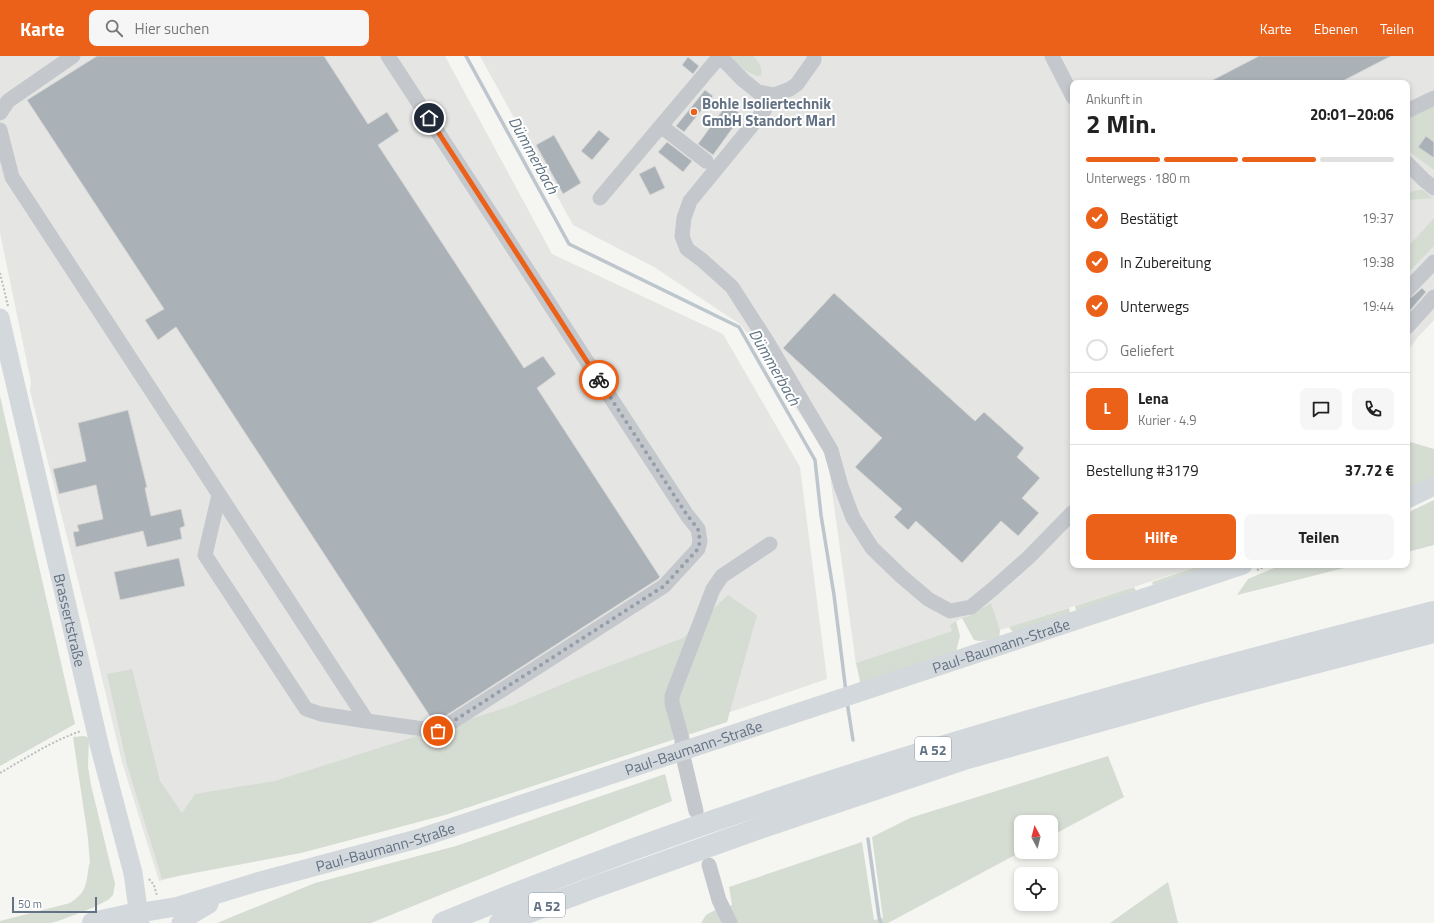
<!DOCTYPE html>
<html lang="de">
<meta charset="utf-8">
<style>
body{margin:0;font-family:"Titillium Web",sans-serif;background:#f6f6f6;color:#222;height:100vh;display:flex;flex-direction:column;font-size:15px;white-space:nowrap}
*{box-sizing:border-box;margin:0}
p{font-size:13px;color:#767676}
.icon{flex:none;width:22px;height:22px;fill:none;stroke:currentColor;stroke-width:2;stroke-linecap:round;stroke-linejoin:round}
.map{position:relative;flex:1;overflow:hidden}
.side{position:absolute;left:1070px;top:24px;width:340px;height:488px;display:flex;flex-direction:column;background:#fff;border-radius:8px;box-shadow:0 2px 6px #0003}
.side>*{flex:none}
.needle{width:26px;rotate:353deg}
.controls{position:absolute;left:1014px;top:759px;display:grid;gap:8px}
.controls a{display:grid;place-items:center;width:44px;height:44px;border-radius:8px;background:#fff;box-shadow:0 2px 6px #0003;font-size:20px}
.scale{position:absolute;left:12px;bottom:10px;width:85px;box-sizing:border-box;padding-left:4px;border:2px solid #627183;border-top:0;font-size:11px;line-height:14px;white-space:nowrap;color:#627183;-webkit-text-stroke:3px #fff;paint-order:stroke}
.pin{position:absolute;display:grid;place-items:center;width:34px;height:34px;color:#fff;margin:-17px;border:2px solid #fff;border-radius:50%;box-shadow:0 1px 4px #0007}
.courier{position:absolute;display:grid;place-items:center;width:40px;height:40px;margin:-20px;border:3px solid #ec611a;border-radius:50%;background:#fff;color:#222;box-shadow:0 1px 5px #0007}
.overview em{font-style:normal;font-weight:700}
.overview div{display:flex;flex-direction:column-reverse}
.overview{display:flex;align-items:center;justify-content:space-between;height:68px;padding:0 16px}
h1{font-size:26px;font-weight:700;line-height:30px}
.bar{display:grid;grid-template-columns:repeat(4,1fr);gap:6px 4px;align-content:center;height:48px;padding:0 16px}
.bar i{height:5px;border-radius:3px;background:#e0e0e0}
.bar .active{background:#ec611a}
.bar p{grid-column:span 4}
.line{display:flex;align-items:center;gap:10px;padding:0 16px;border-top:1px solid #e0e0e0}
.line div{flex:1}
.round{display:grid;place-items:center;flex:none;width:42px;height:42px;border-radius:8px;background:#f6f6f6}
ol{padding:0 16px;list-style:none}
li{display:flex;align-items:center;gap:12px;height:44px}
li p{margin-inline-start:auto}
li .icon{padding:4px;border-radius:50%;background:#ec611a;color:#fff;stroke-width:4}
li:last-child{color:#767676}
li i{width:22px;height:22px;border:2px solid #e0e0e0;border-radius:50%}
.cta{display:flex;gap:8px;margin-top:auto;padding:8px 16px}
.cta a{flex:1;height:46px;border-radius:8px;background:#ec611a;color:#fff;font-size:16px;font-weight:700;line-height:46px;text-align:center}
.cta a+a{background:#f6f6f6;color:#222}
header{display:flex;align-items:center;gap:24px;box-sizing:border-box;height:56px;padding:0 20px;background:#ec611a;color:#fff}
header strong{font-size:19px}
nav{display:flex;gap:22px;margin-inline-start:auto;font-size:14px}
.search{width:280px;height:36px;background:#f6f6f6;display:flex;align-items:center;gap:10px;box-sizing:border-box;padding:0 14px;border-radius:8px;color:#767676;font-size:15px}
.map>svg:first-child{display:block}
</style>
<header>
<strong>Karte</strong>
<div class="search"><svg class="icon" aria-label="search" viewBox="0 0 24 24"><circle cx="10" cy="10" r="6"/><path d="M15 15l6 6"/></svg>Hier suchen</div>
<nav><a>Karte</a><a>Ebenen</a><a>Teilen</a></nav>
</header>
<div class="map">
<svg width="1434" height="867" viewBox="0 0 1434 867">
<rect width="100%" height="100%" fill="#f5f5f1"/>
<path fill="#e5e6e4" d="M0 0H445L552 198 723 278 800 411 827 623 480 742 159 825 122 706 89 568 30 335 31 326 0 177Z
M480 0H1434V264L1418 281 1407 296V27H1073V509H1202L1000 574 991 548 967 561 966 560 950 569 952 575 856 608 827 399 741 269 654 211 573 169Z"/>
<path fill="#d5dcd2" d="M731 0H753C759 6 763 11 761 20 747 19 740 10 731 0Z
M1434 47V114L1407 94V60Z
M1418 134H1423L1433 142 1407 144V140L1413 135Z
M1434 162V190L1407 218V192Z
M0 340 75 668 0 710Z
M1407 385 1434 393V422L1407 433Z
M1434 444V489L1407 496V457Z
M1202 509H1221L1153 529 1152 526Z
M1281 509H1356L1237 539 1248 523Z
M1134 531 1136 535 1077 558 1075 550Z
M728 539 757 559 727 666 445 759 301 797 162 823 127 709 107 618 132 613 160 725 182 757 195 738 275 725 508 651 580 621 683 582Z
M991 547 1000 574 999 583 979 585 974 584 962 562 966 560 967 561Z
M1069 552 1071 560 1014 578 1009 571Z
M956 565 960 580 956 596 861 630 856 607 952 575 950 569Z
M84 680 89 682 88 711 91 729 115 828 113 839 108 844 92 852 61 864 51 867H0V865L70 847C87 836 86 828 89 809L90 808 88 782 73 681Z
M1108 700 1124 741 1051 780V766H1021V796L888 867H736L728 851 732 849 729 831 862 786 874 864 883 862 872 781 910 762Z
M665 718 672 745 371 867H217L315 827 456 790Z
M1168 826 1178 867H1110Z
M715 854 718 855 724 867H701L706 859Z"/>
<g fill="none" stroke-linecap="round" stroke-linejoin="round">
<path stroke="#bdc6cd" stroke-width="3.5" d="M466 0 569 188 739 271 815 404 821 459 834 539 846 636
M847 646 853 684
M868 783 879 861 881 867"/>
</g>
<path fill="#aab1b7" stroke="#d6d6d4" d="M97 0H324L368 68 387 56 399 75 378 89 524 312 543 300 556 318 537 332 660 521 658 523 436 666 433 665 176 271 158 284 145 264 164 253 27 44Z
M1259 0H1391L1339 27H1207Z
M688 1 699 10 693 18 682 9Z
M705 34 713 40 684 76 676 70Z
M727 48 742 59 713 99 698 88Z
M599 74 610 83 592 104 581 95Z
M554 79 581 127 563 138 536 89Z
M1426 80 1434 86V102L1418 91Z
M667 86 692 105 683 116 658 96Z
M655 110 665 132 650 139 639 118Z
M1422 232 1426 236 1407 258V243L1413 240Z
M834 237 975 365 984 356 1024 392 1017 401 1040 422 1022 442 1039 457 1018 480 1001 465 962 507 916 465 908 474 894 461 902 453 855 411 882 382 783 292Z
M128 354 147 431 145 432 151 460 181 453 185 470 180 472 182 483 147 491 143 475 76 491 73 476 79 475 77 469 103 463 96 429 59 438 53 413 86 405 78 367Z
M179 502 185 530 120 544 114 516Z"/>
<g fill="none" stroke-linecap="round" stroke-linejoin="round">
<path stroke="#bbbec0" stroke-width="2" stroke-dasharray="2 2" stroke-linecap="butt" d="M0 217 8 250
M1257 514 1269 509
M0 717C26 702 52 685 81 675
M149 823 154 829 157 840"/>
<path stroke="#c4c7cb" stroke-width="15" d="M1052 0 1073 41
M774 39 763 56 690 145 684 162 682 180 687 193 702 204 732 231 768 287 831 394 841 430 853 462 872 492 901 520 928 543 950 555 971 551 994 532 1028 502 1073 456
M1407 55 1434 42
M0 57 8 45 73 0
M661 70 706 105
M0 74 12 121 367 665 438 675 664 530 698 493 700 485 698 473 687 459 388 0
M1407 107 1424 124 1434 132
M600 142 720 0 743 24 758 36 774 39 790 33 797 28 814 4V0
M1407 234 1434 206
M1407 271 1434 241
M219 439 205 499 306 653 321 658 367 665
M696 755 682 696V683L672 647V640L713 533 722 520 770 488
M709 809 719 844 730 867"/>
<g stroke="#d3d8dc" stroke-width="19">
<path id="s1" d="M0 262 100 692 133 817 140 867"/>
<path d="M1407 443 1434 430"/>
<path id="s2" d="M138 857 175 851 257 826 417 783 1243 509"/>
<path d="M181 867 184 863 209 848"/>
</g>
<path stroke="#d3d8dc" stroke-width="22" d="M93 867 138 857
M443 867C764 734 1098 641 1434 556
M500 867 595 831 760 772 964 703 1207 635 1434 576"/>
</g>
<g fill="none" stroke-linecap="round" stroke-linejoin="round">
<path stroke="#959faa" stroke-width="4" stroke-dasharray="0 7.2" d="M438 675 664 530 698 493 700 485 698 473 687 459 599 324"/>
<path stroke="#ec611a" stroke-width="5" d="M429 62 599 324"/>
</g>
<circle fill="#ec611a" stroke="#fff" stroke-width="1.5" cx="694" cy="56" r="4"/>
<g text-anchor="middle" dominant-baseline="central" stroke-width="4" stroke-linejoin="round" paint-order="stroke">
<g fill="#fff" stroke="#919ca8" stroke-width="1">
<rect x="915" y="681" width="36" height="24" rx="3"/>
<rect x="529" y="837" width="36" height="24" rx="3"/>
</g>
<g font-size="14" font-weight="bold" fill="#627183">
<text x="933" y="693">A 52</text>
<text x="547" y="849">A 52</text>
</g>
<g font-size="15" font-weight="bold" fill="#627183" stroke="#fff" text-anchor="start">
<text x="702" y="47">Bohle Isoliertechnik<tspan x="702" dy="17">GmbH Standort Marl</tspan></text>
</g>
<g font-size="15" fill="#627183" stroke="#fff">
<text stroke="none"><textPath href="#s1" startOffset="310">Brassertstraße</textPath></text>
<text stroke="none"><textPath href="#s2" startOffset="904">Paul-Baumann-Straße</textPath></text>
<text stroke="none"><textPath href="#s2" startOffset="580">Paul-Baumann-Straße</textPath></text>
<text stroke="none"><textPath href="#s2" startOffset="256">Paul-Baumann-Straße</textPath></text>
</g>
<g font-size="16" font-style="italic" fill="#5e7381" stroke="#fff">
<text transform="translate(534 99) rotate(61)">Dümmerbach</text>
<text transform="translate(775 311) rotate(60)">Dümmerbach</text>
</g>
</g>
</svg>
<div class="controls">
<a><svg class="needle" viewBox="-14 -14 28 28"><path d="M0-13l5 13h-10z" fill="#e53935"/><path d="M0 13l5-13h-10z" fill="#767676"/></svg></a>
<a><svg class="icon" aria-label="locate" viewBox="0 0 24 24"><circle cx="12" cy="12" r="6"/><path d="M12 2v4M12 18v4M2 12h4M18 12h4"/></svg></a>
</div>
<div class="scale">50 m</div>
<div class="pin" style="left:438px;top:675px;background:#ea580c"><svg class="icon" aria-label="bag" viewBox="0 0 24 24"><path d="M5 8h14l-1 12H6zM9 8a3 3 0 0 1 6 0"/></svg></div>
<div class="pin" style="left:429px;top:62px;background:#1f2937"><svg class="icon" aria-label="home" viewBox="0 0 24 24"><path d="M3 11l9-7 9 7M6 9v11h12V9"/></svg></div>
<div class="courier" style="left:599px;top:324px"><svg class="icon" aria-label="bike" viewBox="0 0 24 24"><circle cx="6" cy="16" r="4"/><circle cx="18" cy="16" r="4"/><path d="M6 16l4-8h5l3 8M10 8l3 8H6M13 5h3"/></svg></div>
<section class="side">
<div class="overview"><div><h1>2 Min.</h1><p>Ankunft in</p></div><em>20:01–20:06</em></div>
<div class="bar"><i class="active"></i><i class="active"></i><i class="active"></i><i></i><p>Unterwegs · 180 m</p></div>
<ol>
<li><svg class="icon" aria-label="check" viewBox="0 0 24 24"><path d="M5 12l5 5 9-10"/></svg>Bestätigt<p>19:37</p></li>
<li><svg class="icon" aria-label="check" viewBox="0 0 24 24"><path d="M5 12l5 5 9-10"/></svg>In Zubereitung<p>19:38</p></li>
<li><svg class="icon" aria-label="check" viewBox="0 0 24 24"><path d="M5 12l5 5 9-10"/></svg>Unterwegs<p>19:44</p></li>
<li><i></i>Geliefert</li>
</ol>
<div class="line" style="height:72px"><b class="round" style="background:#ec611a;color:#fff">L</b><div><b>Lena</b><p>Kurier · 4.9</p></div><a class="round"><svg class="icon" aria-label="chat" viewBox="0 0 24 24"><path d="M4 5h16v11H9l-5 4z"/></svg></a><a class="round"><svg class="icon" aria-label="phone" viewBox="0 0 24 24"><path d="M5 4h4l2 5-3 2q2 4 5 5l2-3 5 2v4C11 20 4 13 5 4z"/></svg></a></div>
<div class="line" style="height:52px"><div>Bestellung #3179</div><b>37.72 €</b></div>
<div class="cta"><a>Hilfe</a><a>Teilen</a></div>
</section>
</div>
